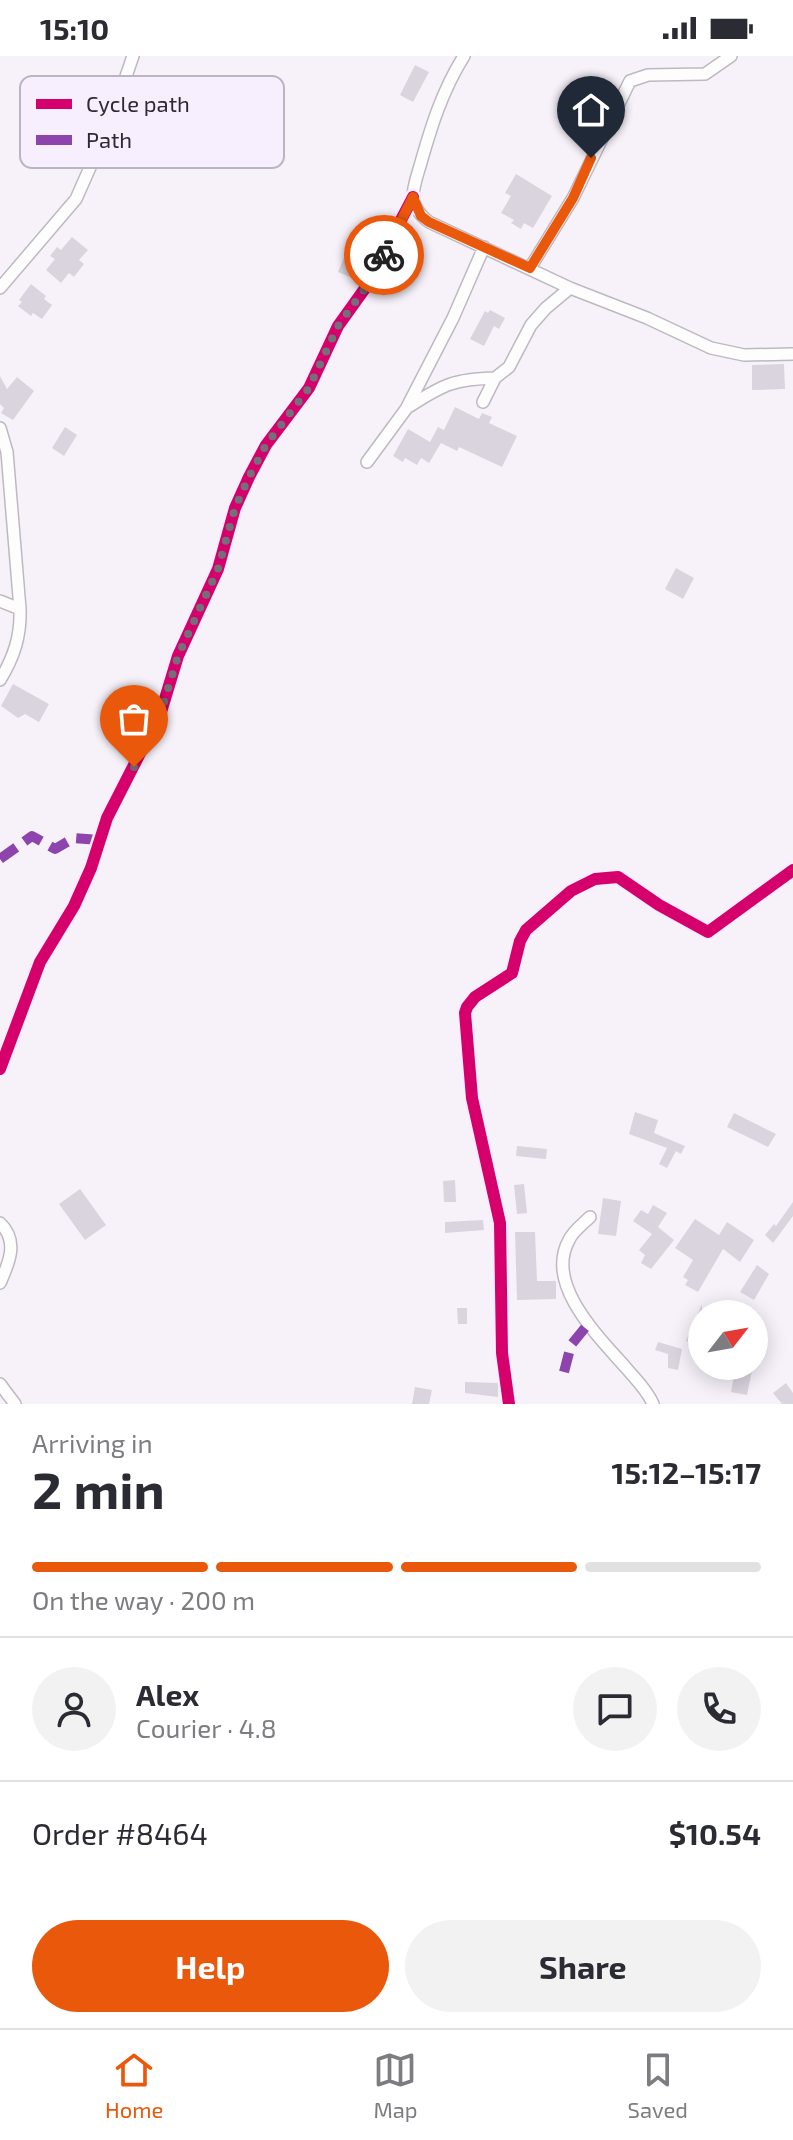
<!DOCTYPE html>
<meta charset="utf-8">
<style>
body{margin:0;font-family:"Exo 2",sans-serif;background:#f2f2f3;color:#2b2b33;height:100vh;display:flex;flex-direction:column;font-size:30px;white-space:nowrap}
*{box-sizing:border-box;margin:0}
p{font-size:26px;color:#7c7c81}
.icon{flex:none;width:44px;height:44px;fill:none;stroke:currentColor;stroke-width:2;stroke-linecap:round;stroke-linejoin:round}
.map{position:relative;height:1348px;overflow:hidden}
.sheet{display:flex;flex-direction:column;background:#fff;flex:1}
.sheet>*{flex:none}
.needle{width:52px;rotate:59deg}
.buttons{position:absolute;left:688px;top:1244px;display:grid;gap:16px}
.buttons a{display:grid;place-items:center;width:80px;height:80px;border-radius:50%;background:#fff;box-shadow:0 4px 20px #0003;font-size:40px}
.pin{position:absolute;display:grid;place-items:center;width:68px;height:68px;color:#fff;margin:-82px -34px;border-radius:50% 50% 50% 0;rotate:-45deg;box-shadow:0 0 8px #0007}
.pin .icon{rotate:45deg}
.courier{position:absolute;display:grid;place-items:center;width:80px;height:80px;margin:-40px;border:6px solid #ea580c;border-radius:50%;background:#fff;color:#222;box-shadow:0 2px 10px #0007}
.head em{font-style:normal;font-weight:700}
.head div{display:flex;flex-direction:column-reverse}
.head{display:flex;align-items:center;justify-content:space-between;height:136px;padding:0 32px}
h1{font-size:52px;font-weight:700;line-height:60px}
.bar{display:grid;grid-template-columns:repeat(4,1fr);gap:12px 8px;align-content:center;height:96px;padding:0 32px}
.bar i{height:10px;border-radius:6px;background:#e1e1e2}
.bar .on{background:#ea580c}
.bar p{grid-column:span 4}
.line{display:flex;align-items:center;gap:20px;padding:0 32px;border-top:2px solid #e1e1e2}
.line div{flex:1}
.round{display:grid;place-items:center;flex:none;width:84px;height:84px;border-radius:42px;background:#f2f2f3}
.primary-button{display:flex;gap:16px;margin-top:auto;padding:16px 32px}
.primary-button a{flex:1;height:92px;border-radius:48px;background:#ea580c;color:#fff;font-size:32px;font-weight:700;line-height:92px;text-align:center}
.primary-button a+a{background:#f2f2f3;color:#2b2b33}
.status{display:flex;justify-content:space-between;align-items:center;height:56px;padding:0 40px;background:#fff;direction:ltr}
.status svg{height:22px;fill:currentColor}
.menu{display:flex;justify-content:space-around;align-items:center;height:112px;border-top:2px solid #e1e1e2;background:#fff;font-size:22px;color:#7c7c81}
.menu a{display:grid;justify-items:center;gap:4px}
.menu .on{color:#ea580c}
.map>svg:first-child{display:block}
</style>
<div class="status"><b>15:10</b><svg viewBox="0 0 49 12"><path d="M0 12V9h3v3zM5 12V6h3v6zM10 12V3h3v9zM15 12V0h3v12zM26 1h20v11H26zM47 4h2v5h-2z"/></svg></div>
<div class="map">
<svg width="793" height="1348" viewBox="0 0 793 1348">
<rect width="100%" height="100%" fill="#f7f2fa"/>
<path fill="#dad4de" d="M415 9 429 16 413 46 400 39Z
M516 118 552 140 533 172 524 167 521 173 511 167 514 164 501 157 511 140 505 137Z
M72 181 88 194 79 204 84 208 74 221 69 217 61 227 46 214 55 203 50 200 57 191 61 194Z
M352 182 370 190 355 223 338 216Z
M31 228 46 240 44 243 52 249 42 263 33 257 31 260 18 250 22 246 19 244Z
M490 254 505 262 499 273 494 270 484 290 470 283 485 255 488 257Z
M784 308 785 333 752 334V309Z
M0 320 7 333 17 321 34 335 13 364 1 357 4 352 0 348Z
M455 351 479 363 482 357 492 361 489 367 517 380 502 411 459 391 457 395 441 387 429 407 421 402 417 409 405 402 403 406 393 400 408 373 430 386 438 371 444 374Z
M65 371 77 379 64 400 52 392Z
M676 512 694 522 683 543 665 533Z
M13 628 49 648 39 666 25 658 18 662 1 650Z
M635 1056 658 1064 654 1077 685 1090 681 1098 676 1095 667 1112 659 1108 667 1092 629 1078Z
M734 1057 776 1078 768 1091 727 1071Z
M517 1090 547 1093 546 1103 516 1100Z
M455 1124 456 1146H444L443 1125Z
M524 1128 527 1157 517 1158 514 1129Z
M80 1133 106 1169 85 1184 59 1148Z
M603 1142 621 1145 616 1180 598 1178Z
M793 1146V1160L773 1187 765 1179 774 1168 776 1170Z
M653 1149 667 1157 658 1171 674 1184 651 1213 641 1207 645 1199 639 1194 652 1178 633 1165 641 1154 648 1158Z
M695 1163 719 1179 727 1166 754 1184 740 1206 723 1193 698 1236 685 1229 688 1224 683 1221 693 1204 675 1192Z
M483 1164 484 1174 445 1177V1166Z
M515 1176H535L537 1225H556V1243L517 1244Z
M757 1209 769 1218 754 1244 740 1236Z
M702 1248V1292L686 1285Z
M457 1252H467V1268H458Z
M658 1286 682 1293 678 1314 668 1312V1298L655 1294Z
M736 1310H753L747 1339 731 1336Z
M465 1326 498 1327V1341L465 1337Z
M786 1327 793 1337V1348H782L773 1337Z
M415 1331 432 1334 429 1348H412Z"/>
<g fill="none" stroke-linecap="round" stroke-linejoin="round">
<defs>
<path id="street" d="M464 0C442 35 431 71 420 110 417 120 413 131 413 141 414 152 421 160 429 166L570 232 647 262 711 292 744 299 793 298
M530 212 573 142 630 25 648 19 705 18 731 0
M0 232 76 143 111 64 133 0
M483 346 495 322 509 311 531 269 546 252 570 232
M410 350C444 328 455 323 495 322
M0 372 7 396 20 553
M367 406 406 353 453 262 484 191
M0 545 20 553C21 580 14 601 0 624
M0 1013 40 906 74 850 91 812 107 762 161 656 178 600 218 513 235 452 249 421 266 389 309 332 338 270 366 231 413 141
M590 1161C583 1168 573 1175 569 1184 544 1229 600 1282 627 1313 637 1325 647 1334 653 1348
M0 1167C19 1185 9 1207 0 1227
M0 1328 15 1348
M509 1348 502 1297 500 1167 472 1042 465 957 467 951 475 941 512 917 520 885 526 874 571 835 595 823 618 821 659 849 708 876 793 814"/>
</defs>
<use href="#street" stroke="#beb9c1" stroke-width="14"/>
<use href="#street" stroke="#fefdfe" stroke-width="11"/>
<path stroke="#8e44ad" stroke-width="10" stroke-dasharray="20 10" stroke-linecap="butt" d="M0 803 32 780 55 793 74 782 99 784
M564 1316 571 1289 589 1267"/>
<defs>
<path id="cycleway" d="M0 1013 40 906 74 850 91 812 107 762 161 656 178 600 218 513 235 452 249 421 266 389 309 332 338 270 366 231 413 141
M509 1348 502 1297 500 1167 472 1042 465 957 467 951 475 941 512 917 520 885 526 874 571 835 595 823 618 821 659 849 708 876 793 814"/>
</defs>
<use href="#cycleway" stroke="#f7effe" stroke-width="17"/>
<use href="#cycleway" stroke="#d6006c" stroke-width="12"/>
</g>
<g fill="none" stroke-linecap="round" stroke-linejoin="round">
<path stroke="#746f78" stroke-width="8" stroke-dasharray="0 14.4" d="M134 711 161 656 178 600 218 513 235 452 249 421 266 389 309 332 338 270 366 231 384 199"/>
<path stroke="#ea580c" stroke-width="10" d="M384 199 413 141 421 160 429 166 530 212 573 142 591 102"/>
</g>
<rect x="20" y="20" width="264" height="92" rx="12" fill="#f7effe" stroke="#bbb4c1" stroke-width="2"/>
<rect x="36" y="43" width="36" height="10" fill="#d6006c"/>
<rect x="36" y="79" width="36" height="10" fill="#8e44ad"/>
<g font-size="22" fill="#2e2932">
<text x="86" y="56">Cycle path</text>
<text x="86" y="92">Path</text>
</g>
</svg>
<div class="buttons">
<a><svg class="needle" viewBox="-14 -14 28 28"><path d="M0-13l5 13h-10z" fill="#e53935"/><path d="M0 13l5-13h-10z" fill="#7c7c81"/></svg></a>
</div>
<div class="pin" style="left:134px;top:711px;background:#ea580c"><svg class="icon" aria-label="bag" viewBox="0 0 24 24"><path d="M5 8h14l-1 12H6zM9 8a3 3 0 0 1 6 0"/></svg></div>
<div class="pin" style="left:591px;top:102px;background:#1f2937"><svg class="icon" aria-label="home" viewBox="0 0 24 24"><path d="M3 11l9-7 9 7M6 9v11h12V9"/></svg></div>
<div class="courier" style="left:384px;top:199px"><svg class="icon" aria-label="bike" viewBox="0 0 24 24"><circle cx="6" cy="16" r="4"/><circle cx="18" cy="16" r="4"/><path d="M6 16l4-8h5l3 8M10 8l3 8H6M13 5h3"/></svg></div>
</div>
<section class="sheet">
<div class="head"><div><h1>2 min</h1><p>Arriving in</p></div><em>15:12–15:17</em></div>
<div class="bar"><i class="on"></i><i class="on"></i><i class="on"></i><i></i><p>On the way · 200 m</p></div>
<div class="line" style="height:144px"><a class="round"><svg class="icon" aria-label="person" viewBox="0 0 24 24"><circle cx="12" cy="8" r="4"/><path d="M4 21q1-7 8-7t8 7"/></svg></a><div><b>Alex</b><p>Courier · 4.8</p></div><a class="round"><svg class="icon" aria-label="chat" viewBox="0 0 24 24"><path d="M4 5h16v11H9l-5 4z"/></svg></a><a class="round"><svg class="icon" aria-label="phone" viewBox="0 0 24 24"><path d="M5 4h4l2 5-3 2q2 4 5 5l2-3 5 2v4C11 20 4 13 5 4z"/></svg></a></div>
<div class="line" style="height:104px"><div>Order #8464</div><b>$10.54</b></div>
<div class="primary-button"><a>Help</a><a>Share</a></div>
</section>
<nav class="menu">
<a class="on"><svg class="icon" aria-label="home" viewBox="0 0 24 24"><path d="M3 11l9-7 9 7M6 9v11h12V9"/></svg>Home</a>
<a><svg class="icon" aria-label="map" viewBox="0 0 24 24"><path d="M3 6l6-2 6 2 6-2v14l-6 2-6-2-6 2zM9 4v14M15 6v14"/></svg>Map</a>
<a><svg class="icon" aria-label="saved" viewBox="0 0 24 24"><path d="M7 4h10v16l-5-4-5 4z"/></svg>Saved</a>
</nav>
